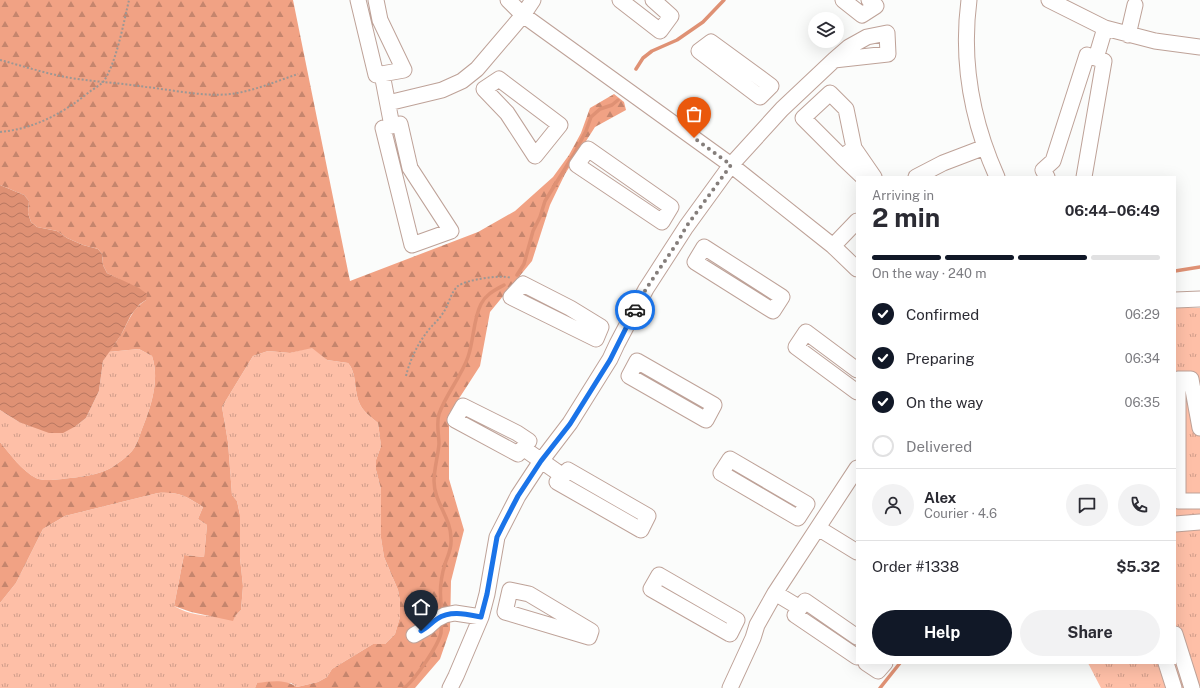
<!DOCTYPE html>
<meta charset="utf-8">
<style>
body{margin:0;font-family:"Public Sans",sans-serif;background:#f2f2f3;color:#2b2b33;height:100vh;display:flex;flex-direction:column;font-size:15px;white-space:nowrap}
*{box-sizing:border-box;margin:0}
p{font-size:13px;color:#7c7c81}
.icon{flex:none;width:22px;height:22px;fill:none;stroke:currentColor;stroke-width:2;stroke-linecap:round;stroke-linejoin:round}
.map{position:relative;flex:1;overflow:hidden}
.sheet{position:absolute;left:856px;top:176px;width:320px;height:488px;display:flex;flex-direction:column;background:#fff;border-radius:0px;box-shadow:0 4px 16px #0002}
.sheet>*{flex:none}
.controls{position:absolute;left:808px;top:12px;display:grid;gap:8px}
.controls a{display:grid;place-items:center;width:36px;height:36px;border-radius:50%;background:#fff;box-shadow:0 4px 16px #0002;font-size:20px}
.pin{position:absolute;display:grid;place-items:center;width:34px;height:34px;color:#fff;margin:-41px -17px;border-radius:50% 50% 50% 0;rotate:-45deg;box-shadow:0 0 4px #0007}
.pin .icon{rotate:45deg}
.courier{position:absolute;display:grid;place-items:center;width:40px;height:40px;margin:-20px;border:3px solid #1a73e8;border-radius:50%;background:#fff;color:#222;box-shadow:0 1px 5px #0007}
.head em{font-style:normal;font-weight:700}
.head div{display:flex;flex-direction:column-reverse}
.head{display:flex;align-items:center;justify-content:space-between;height:68px;padding:0 16px}
h1{font-size:26px;font-weight:700;line-height:30px}
.bar{display:grid;grid-template-columns:repeat(4,1fr);gap:6px 4px;align-content:center;height:48px;padding:0 16px}
.bar i{height:5px;border-radius:3px;background:#e1e1e2}
.bar .current{background:#111827}
.bar p{grid-column:span 4}
.line{display:flex;align-items:center;gap:10px;padding:0 16px;border-top:1px solid #e1e1e2}
.line div{flex:1}
.round{display:grid;place-items:center;flex:none;width:42px;height:42px;border-radius:21px;background:#f2f2f3}
ol{padding:0 16px;list-style:none}
li{display:flex;align-items:center;gap:12px;height:44px}
li p{margin-inline-start:auto}
li .icon{padding:4px;border-radius:50%;background:#111827;color:#fff;stroke-width:4}
li:last-child{color:#7c7c81}
li i{width:22px;height:22px;border:2px solid #e1e1e2;border-radius:50%}
.action{display:flex;gap:8px;margin-top:auto;padding:8px 16px}
.action a{flex:1;height:46px;border-radius:24px;background:#111827;color:#fff;font-size:16px;font-weight:700;line-height:46px;text-align:center}
.action a+a{background:#f2f2f3;color:#2b2b33}
.map>svg:first-child{display:block}
</style>
<div class="map">
<svg width="1200" height="688" viewBox="0 0 1200 688">
<defs>
<pattern id="grass-tufts" width="24" height="20" patternUnits="userSpaceOnUse"><rect width="24" height="20" fill="#febfa7"/><path d="M3 7l-1-3M5 7V3M7 7l1-3M15 17l-1-3M17 17v-4M19 17l1-3" fill="none" stroke="#cf9c89"/></pattern>
<pattern id="forest-firs" width="22" height="20" patternUnits="userSpaceOnUse"><rect width="22" height="20" fill="#f1a284"/><path d="M5 1l3.5 6h-7zM16 11l3.5 6h-7z" fill="#c5856d"/></pattern>
<pattern id="water-waves" width="16" height="10" patternUnits="userSpaceOnUse"><rect width="16" height="10" fill="#df9174"/><path d="M0 5q4-4 8 0t8 0" fill="none" stroke="#b77760"/></pattern>
</defs>
<rect width="100%" height="100%" fill="#fbfcfb"/>
<path fill="url(#grass-tufts)" d="M1175 308H1200V688H1101L1088 663H1175Z
M312 347 327 360 348 363C357 373 354 390 359 402 362 411 371 417 378 423L381 446 376 460V470L381 489V538L384 557 398 590 400 601V617L395 634 385 644H373L332 669 327 677 318 682 297 687 291 683H257L255 688H0V603L16 583 43 529 65 516 158 493C180 492 185 496 203 507L198 519 207 525 204 557 184 555 174 606C192 617 215 617 235 616L241 610 243 586 240 558V515L237 501 232 495 228 442 222 407 253 356 268 351 290 353Z
M139 349 152 356C160 380 151 407 142 429 139 437 137 445 132 451 128 455 123 460 118 463 107 473 84 477 70 478 61 479 44 482 36 478 22 471 10 454 0 442V410L19 422 76 426 86 418 99 391 103 361 108 352Z"/>
<path fill="url(#forest-firs)" d="M0 0H293L350 281 478 232 515 211 553 177 569 155 581 133 590 108 614 94 624 102 626 110 595 127 565 174 550 205 532 261 490 312 480 366 449 414V479L464 530 451 581 450 630 440 659 415 688H255L257 683C272 681 285 679 297 687L318 682 327 677 332 669 373 644H385L395 634 400 617V601L398 590 384 557 381 538V489L376 470V460L381 446 378 423C371 417 362 411 359 402 354 390 357 373 348 363L327 360 312 348 290 353 268 351 253 356 222 407 228 442 232 495 237 501 240 515V558L243 586 241 610 235 616 233 621 191 612 174 606 184 555 204 557 207 525 198 519 203 507C185 496 180 492 158 493L65 516 43 529 16 583 0 603V442C10 454 22 471 36 478 44 482 61 479 70 478 84 477 107 473 118 463 123 460 128 455 132 451 137 445 139 437 142 429 151 407 160 380 152 356L139 349 108 352C113 346 118 340 122 333 129 320 133 308 146 300L119 279 107 273 103 265 102 254 98 249 83 245 67 238 57 231 37 227 31 222 28 213 29 201 24 195 0 185Z"/>
<path fill="url(#water-waves)" d="M0 185 24 195 29 201 28 213 31 222 37 227 57 231 67 238 83 245 98 249 102 254 103 265 107 273 139 288 147 294 146 300 140 304 131 315 121 335 103 361 99 391 86 418 76 426 63 433H49L19 422 0 410Z"/>
<g fill="none" stroke-linecap="round" stroke-linejoin="round">
<path stroke="#df9174" stroke-width="3.5" d="M636 69 643 58 652 51 677 40 703 22 724 0
M1175 271 1200 267
M517 275 524 264 533 231 540 217 545 201 574 154 586 131 591 117 600 109 612 105 618 100
M442 609C439 594 440 580 445 564 448 555 452 549 451 538 451 518 434 502 434 481 434 469 438 456 439 444 439 435 436 424 439 414 446 394 461 377 468 357 474 340 473 320 481 304 486 294 495 290 504 285
M404 688C415 680 438 646 441 633 441 630 441 627 442 624
M880 688 900 663"/>
<defs>
<path id="minor" d="M358 0 376 75 404 70 380 20 376 0
M508 0 523 15 731 165 833 246 857 269
M620 0 660 31 671 16 653 0
M843 0 862 15 876 6 869 0
M969 0C961 61 972 121 997 177
M1049 0 1105 28 1155 41 1200 47
M1128 35 1135 5
M711 42 771 86 760 97 699 51Z
M1096 58 1105 28
M382 74 392 126
M499 79 560 125 535 156 507 113 484 89Z
M830 93 846 109 854 148 842 157 803 118Z
M388 103 442 90 462 81 477 69 523 15 533 0
M400 124 410 168 451 231 412 245 383 128Z
M854 148 874 177
M588 149 671 207 662 222 577 165Z
M842 157 863 177
M916 177 943 163 985 147
M1047 177 1043 170 1053 161 1087 55 1104 61 1084 177
M833 246 857 221
M704 247 782 297 773 311 695 262Z
M523 284 570 308 601 327 596 339 511 297Z
M1175 300 1200 299
M637 361 714 405 706 420 629 376Z
M857 370 806 332 796 347 857 392
M463 406 517 433 529 441 518 454 455 420Z
M1200 428 1191 379H1178V501H1200
M523 448 563 476
M730 459 807 504 798 518 721 473Z
M568 470 648 516 641 530 557 482Z
M1175 524 1200 522
M818 528 857 552
M659 575 737 620 730 634 651 589Z
M510 590 529 594 591 631 589 637 505 612Z
M775 593 800 608
M1175 634 1192 688
M414 635 428 627 437 619 445 615 455 613 481 617
M857 637 805 601 795 615 857 657
M866 663 878 671 885 663
M1166 663 1174 688
M450 688 456 676 481 617 487 594 497 537 518 496 541 461 570 423 610 359 617 344 646 289 686 227 731 165 782 109 834 60 849 47 867 37 887 33 888 54 834 60
M730 688 753 638 757 625 775 593 857 468"/>
</defs>
<use href="#minor" stroke="#bea298" stroke-width="17"/>
<path stroke="#9c9794" stroke-width="2" stroke-dasharray="2 2" stroke-linecap="butt" d="M0 60C23 66 47 74 71 78 96 82 121 83 146 87 174 90 203 97 231 94 254 91 277 81 298 74
M0 132C33 129 62 114 88 93 93 89 99 86 103 82 116 65 124 21 129 0
M406 376C410 360 417 345 427 332 432 325 439 320 443 313 449 305 450 293 458 286 465 280 502 274 511 278"/>
<use href="#minor" stroke="#fff" stroke-width="15"/>
</g>
<g fill="none" stroke-linecap="round" stroke-linejoin="round">
<path stroke="#857e7b" stroke-width="4" stroke-dasharray="0 7.2" d="M635 310 646 289 679 240 686 227 731 165 694 138"/>
<path stroke="#1a73e8" stroke-width="5" d="M421 631C427 628 431 623 437 619 450 610 466 614 481 617L487 594 497 537 504 523 518 496 541 461 570 424 610 360 635 310"/>
</g>
</svg>
<div class="controls">
<a><svg class="icon" aria-label="layers" viewBox="0 0 24 24"><path d="M12 4l9 5-9 5-9-5zM3 14l9 5 9-5"/></svg></a>
</div>
<div class="pin" style="left:694px;top:138px;background:#ea580c"><svg class="icon" aria-label="bag" viewBox="0 0 24 24"><path d="M5 8h14l-1 12H6zM9 8a3 3 0 0 1 6 0"/></svg></div>
<div class="pin" style="left:421px;top:631px;background:#1f2937"><svg class="icon" aria-label="home" viewBox="0 0 24 24"><path d="M3 11l9-7 9 7M6 9v11h12V9"/></svg></div>
<div class="courier" style="left:635px;top:310px"><svg class="icon" aria-label="car" viewBox="0 0 24 24"><path d="M5 17H2v-5l4-1 3-4h7l3 4 3 1v5h-3M9 17h6M6 11h13"/><circle cx="7" cy="17" r="2"/><circle cx="17" cy="17" r="2"/></svg></div>
<section class="sheet">
<div class="head"><div><h1>2 min</h1><p>Arriving in</p></div><em>06:44–06:49</em></div>
<div class="bar"><i class="current"></i><i class="current"></i><i class="current"></i><i></i><p>On the way · 240 m</p></div>
<ol>
<li><svg class="icon" aria-label="check" viewBox="0 0 24 24"><path d="M5 12l5 5 9-10"/></svg>Confirmed<p>06:29</p></li>
<li><svg class="icon" aria-label="check" viewBox="0 0 24 24"><path d="M5 12l5 5 9-10"/></svg>Preparing<p>06:34</p></li>
<li><svg class="icon" aria-label="check" viewBox="0 0 24 24"><path d="M5 12l5 5 9-10"/></svg>On the way<p>06:35</p></li>
<li><i></i>Delivered</li>
</ol>
<div class="line" style="height:72px"><a class="round"><svg class="icon" aria-label="person" viewBox="0 0 24 24"><circle cx="12" cy="8" r="4"/><path d="M4 21q1-7 8-7t8 7"/></svg></a><div><b>Alex</b><p>Courier · 4.6</p></div><a class="round"><svg class="icon" aria-label="chat" viewBox="0 0 24 24"><path d="M4 5h16v11H9l-5 4z"/></svg></a><a class="round"><svg class="icon" aria-label="phone" viewBox="0 0 24 24"><path d="M5 4h4l2 5-3 2q2 4 5 5l2-3 5 2v4C11 20 4 13 5 4z"/></svg></a></div>
<div class="line" style="height:52px"><div>Order #1338</div><b>$5.32</b></div>
<div class="action"><a>Help</a><a>Share</a></div>
</section>
</div>
